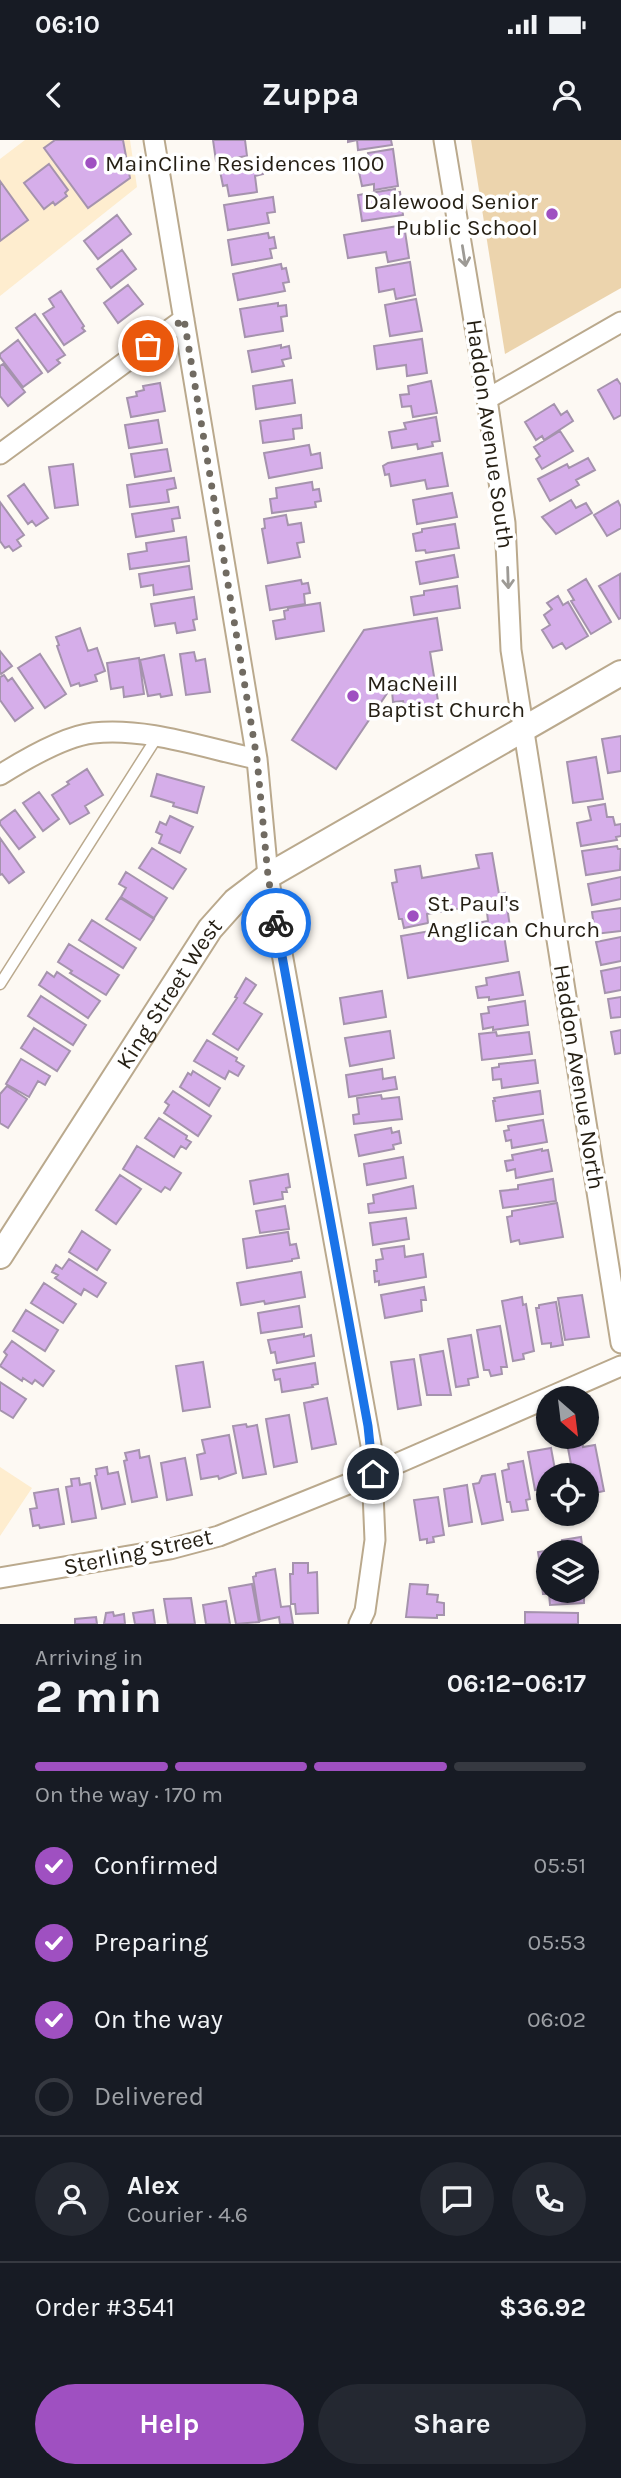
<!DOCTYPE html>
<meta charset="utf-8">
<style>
body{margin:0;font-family:Karla,sans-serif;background:#242831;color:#f1f3f6;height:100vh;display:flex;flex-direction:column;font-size:26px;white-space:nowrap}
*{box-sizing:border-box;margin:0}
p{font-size:23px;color:#9ea1a6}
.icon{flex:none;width:38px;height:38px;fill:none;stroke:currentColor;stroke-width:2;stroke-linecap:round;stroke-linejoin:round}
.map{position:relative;height:1484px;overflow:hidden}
.side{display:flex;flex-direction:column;background:#171b24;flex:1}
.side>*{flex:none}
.needle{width:46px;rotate:152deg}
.buttons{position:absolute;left:536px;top:1246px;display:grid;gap:14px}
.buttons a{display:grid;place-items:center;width:63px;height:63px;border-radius:50%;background:#171b24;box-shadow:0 2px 5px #0004;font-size:35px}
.pin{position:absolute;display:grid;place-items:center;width:60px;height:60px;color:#fff;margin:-30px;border:4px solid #fff;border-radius:50%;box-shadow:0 2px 7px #0007}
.courier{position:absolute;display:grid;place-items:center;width:70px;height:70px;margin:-35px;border:5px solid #1a73e8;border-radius:50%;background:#fff;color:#222;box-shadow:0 2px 9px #0007}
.summary em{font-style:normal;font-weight:700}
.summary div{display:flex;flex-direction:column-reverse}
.summary{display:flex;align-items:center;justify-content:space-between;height:119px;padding:0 35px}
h1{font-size:46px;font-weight:700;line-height:52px}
.bar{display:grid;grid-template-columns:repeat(4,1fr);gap:10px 7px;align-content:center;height:84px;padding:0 35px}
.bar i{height:9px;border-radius:5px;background:#363941}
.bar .on{background:#9f50c1}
.bar p{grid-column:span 4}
.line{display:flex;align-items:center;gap:18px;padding:0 35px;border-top:2px solid #363941}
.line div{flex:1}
.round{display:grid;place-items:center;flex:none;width:74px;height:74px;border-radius:37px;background:#242831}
ol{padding:0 35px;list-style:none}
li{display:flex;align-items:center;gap:21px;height:77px}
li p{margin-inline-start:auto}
li .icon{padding:7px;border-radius:50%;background:#9f50c1;color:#fff;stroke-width:4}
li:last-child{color:#9ea1a6}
li i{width:38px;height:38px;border:4px solid #363941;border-radius:50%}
.button{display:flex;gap:14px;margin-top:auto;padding:14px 35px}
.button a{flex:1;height:80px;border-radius:42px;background:#9f50c1;color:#fff;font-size:28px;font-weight:700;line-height:80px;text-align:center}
.button a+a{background:#242831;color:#f1f3f6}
.status{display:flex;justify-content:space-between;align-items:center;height:49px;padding:0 35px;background:#171b24;direction:ltr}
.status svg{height:19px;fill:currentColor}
header{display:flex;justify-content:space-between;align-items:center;height:91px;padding:0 35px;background:#171b24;font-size:32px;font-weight:700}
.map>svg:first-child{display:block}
</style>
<div class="status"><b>06:10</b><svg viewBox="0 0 49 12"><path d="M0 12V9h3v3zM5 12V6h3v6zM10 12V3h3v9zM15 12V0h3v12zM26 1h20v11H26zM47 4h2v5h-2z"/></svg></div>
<header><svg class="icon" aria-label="back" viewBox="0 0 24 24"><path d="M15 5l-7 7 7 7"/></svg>Zuppa<svg class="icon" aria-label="person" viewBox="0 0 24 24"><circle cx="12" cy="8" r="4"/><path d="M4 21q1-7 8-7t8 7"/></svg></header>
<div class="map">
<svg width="621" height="1484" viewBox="0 0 621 1484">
<rect width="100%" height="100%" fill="#fdf9f3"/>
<path fill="#feedcf" d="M25 0H130L137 47 0 156V19Z
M0 1327 32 1348 0 1396Z"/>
<path fill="#ecd4ad" d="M471 0H621V148L505 214Z"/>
<path fill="#d6aeea" stroke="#a593ad" stroke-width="2" d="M55 0H123L130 38 88 68 44 8Z
M213 0H245L247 16 216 21Z
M348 0H391L392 5 358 10 357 0 348 2Z
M393 9 398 46 374 50V44L362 46 359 32 371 31 368 13Z
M261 19 263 34 255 36 257 52 229 56 227 45 223 46 219 26Z
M49 24 68 50 65 53 67 56 55 65 53 62 44 69 24 43Z
M0 41 28 80 0 101Z
M395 49V53L400 52 403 75 362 81 358 55Z
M273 57 275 72 267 73 269 83 228 90 224 65Z
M117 75 131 94 98 119 84 101Z
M404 85 409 118 388 122 386 112 348 118 344 95Z
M268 93 269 98 274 97 276 108 270 109 272 118 232 125 228 100Z
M122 110 136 129 111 148 97 129Z
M410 122 415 155 396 159 394 149 379 152 376 128Z
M281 124 282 129 286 128 289 142 283 143 285 151 238 160 233 134Z
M128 145 143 164 118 183 104 163Z
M61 151 84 186 82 188 85 191 64 205 43 174 54 167 49 159Z
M416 159 422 191 390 196 385 165Z
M278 163V166L286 165 287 176 281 177 283 191 245 197 240 169Z
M35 174 65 215 57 220 60 223 48 232 16 188Z
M422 199 427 233 407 236 406 225 377 229 374 206Z
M18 200 42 233 23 247 0 217V214Z
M281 205V208L289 206 291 218 282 220 284 226 252 232 248 211Z
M3 224 25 252 8 266 0 256V226Z
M617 239 621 245V275L614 279 598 250Z
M292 240 295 263 256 269 253 246Z
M431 241 437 273 413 277 411 266 402 267 400 255 409 254 408 246Z
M160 243 165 271 131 277 127 258 137 256 136 252 144 250 143 246Z
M554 264 561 275 567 271 573 281 544 300 542 296 536 300 525 282Z
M301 275 302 288 293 289 294 299 263 303 260 281Z
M436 277 440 301 432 302 433 306 418 309 417 304 392 308 389 292 406 289 404 283Z
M158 280 162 303 129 308 125 285Z
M560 291 573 311 542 329 536 319 540 316 534 307Z
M309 305 311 315 320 313 322 328 269 338 264 313Z
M167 309 171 331 135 337 131 314Z
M442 313 448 346 427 349 425 340 391 346 389 334 385 335 383 326 388 323Z
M588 318 595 330 576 340 579 345 550 361 538 339 567 324 569 328Z
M73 324 78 365 55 368 49 327Z
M174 338 176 348 167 350 169 362 130 367 127 345Z
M312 342 313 350 319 349 321 361 315 362 316 367 272 373 270 359 277 358 276 348Z
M24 344 48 378 36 386 32 381 28 384 8 356Z
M452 353 457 377 417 384 413 360Z
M571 360 576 368 586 363 592 373 556 394 542 377Z
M618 361 621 367V388L607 396 594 375Z
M0 362 24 395 17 400 21 406 13 411 9 406 5 408 0 401Z
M178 367 180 378 172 379 174 391 136 397 132 374Z
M286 375 288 385 301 383 304 402 297 403 300 417 268 423 262 389 265 388 264 379Z
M455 384 459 408 426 413 425 410 416 411 413 394 422 392V389Z
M186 397 189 421 130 429 128 414 147 411 146 403Z
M454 415 458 437 420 444 416 422Z
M189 426 192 449 154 455 153 445 141 447 139 434Z
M620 434 621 478 619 479 599 446Z
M586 439 611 482 591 494 571 461 574 460 568 450Z
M301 440 302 444 308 443 310 453 304 454 305 464 270 470 266 446Z
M457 446 460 468 414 475 411 457 424 455V451Z
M558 456 563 465 568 462 588 496 566 509 562 503 553 508 542 490 550 485 544 475 552 469 547 463Z
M194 457 197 479 193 480 195 490 177 493 175 483 155 486 151 464Z
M320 463 324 491 276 499 273 481 285 479 284 471 288 470V468Z
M437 478 442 510 430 512 439 567 428 569V573L417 575V570L405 572 403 561 393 562 392 551 388 552 336 629 292 600 364 490Z
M80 488 88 511 97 508 105 531 95 535 97 541 80 546 79 543 71 546 57 506 59 505 56 497Z
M0 511 12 526 1 534 0 532Z
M194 512 196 521 205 519 210 552 186 555 180 514Z
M40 514 66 554 45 568 18 528Z
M164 515 172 555 161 557 160 554 148 556 140 520Z
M139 518 144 554 124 557 123 547 111 549 107 523Z
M4 535 8 541 12 538 33 568 15 581 0 560V537Z
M621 596V631L608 633 602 599Z
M596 617 603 659 573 663 567 622Z
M87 629 103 655 85 666 89 673 70 684 52 655 69 644 67 642Z
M157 634 204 647 197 673 173 666 174 663 151 656Z
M39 652 59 679 43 691 23 663Z
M605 664 607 677H613L615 685 621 684V696L616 697 617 700 581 706 577 683 591 680 588 667Z
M15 670 35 697 19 709 0 684V681Z
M170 676 193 687 180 713 159 703 162 695 156 692 160 682 166 685Z
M0 698 24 732 9 743 2 734 0 735Z
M617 706 618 709H621L620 730 586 735 582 711Z
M152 708 186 729 173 749 139 728Z
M492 713 499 754 505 753 511 794 504 795 508 821 408 838 401 796 488 781 486 764 427 774 428 783 404 788 402 779H399L392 743 397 742 395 730 420 726 422 738 479 728 476 715Z
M126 732 167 758 154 778 121 757 126 748 119 744Z
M621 737V759L592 765 588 744Z
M120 758 154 779 140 800 106 779Z
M621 768V791L595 794 592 772Z
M92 780 136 808 123 828 79 800Z
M621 797V821L601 825 596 802Z
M69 804 119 835 106 855 70 833 72 831 58 822Z
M621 827V850L605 853 601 831Z
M47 832 54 837 57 832 100 861 88 878 39 845Z
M519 832 523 855 489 860V857L478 858 476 847 487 845 486 838Z
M246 838 256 845 244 863 262 874 238 910 213 894 237 858 235 857Z
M382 851 386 877 344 884 340 858Z
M41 856 86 885 73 905 28 876Z
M621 857V877L611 878 608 859Z
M525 861 528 885 493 890V887L483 889 481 874 489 873 488 867Z
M34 888 70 911 57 931 21 908Z
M621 890V913L615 914 611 892Z
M390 891 394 918 350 926 345 898Z
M496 892 497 896 529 892 532 914 482 920 479 894Z
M207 900 237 918 236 921 244 926 238 936 229 931 225 939 194 921Z
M21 919 50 936 45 945 38 941 29 957 6 944Z
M535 920 538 943 502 948 501 939 493 940 492 928 499 927V924Z
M382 929 383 939 395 937 397 949 349 957 346 935Z
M193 931 220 948 209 966 180 947 188 933 191 935Z
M7 946 27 959 8 988 0 983V954Z
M173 951 211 976 198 996 164 973 169 965 165 962Z
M540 951 543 974 496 981 493 961H495L494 958Z
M381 955 382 959 399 957 402 979 354 984 353 975 359 974 357 958Z
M159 978 187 996 186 999 191 1002 186 1009 181 1006 174 1017 145 998Z
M543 980 547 1002 512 1008 511 1000 506 1001 504 991 509 990 508 986Z
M391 988 392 993 399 991 401 1003 393 1005 394 1009 359 1016 355 995Z
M137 1006 181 1033 170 1050 165 1047 161 1052 123 1029Z
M542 1009V1011L548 1010 552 1031 516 1038 515 1029 507 1031 505 1021 513 1020 512 1015Z
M403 1017 406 1038 367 1045 364 1024Z
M288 1034 290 1047 286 1048 287 1052H282L283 1059 254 1064 250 1041Z
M120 1035 141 1049 116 1084 96 1070Z
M553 1039 556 1061 503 1068 500 1051 518 1049V1045Z
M413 1046 416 1068 369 1073 368 1064 374 1063 373 1055Z
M557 1063 563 1097 520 1104 519 1100 511 1102 507 1077 512 1076V1071Z
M285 1066 289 1089 260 1093 256 1071Z
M406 1078 409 1099 373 1105 370 1083Z
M82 1091 110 1110 97 1130 69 1112Z
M288 1092 290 1105 296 1104 299 1118 292 1119V1121L247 1128 243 1099Z
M404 1106 405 1117 423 1114 426 1137 379 1145V1141L375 1142 374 1131H377L376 1120 383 1119 381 1109Z
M69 1119 106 1143 97 1157 84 1149 81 1155 55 1138 58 1135 52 1132 56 1125 62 1129Z
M301 1132 305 1157 265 1164 264 1161 241 1165 237 1143Z
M44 1143 76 1164 63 1183 31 1163Z
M424 1147 426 1160H421L422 1171 385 1178 381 1155Z
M582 1155 589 1197 565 1200 558 1158Z
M522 1157 523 1165 526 1164 534 1211 523 1214 524 1219 513 1221 502 1161Z
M556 1162 563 1205 551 1207V1203L542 1204 536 1168H539V1165Z
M299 1166 302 1187 261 1193 258 1173Z
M26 1170 58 1190 45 1211 13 1191Z
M500 1186 507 1227H501L502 1234 491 1236 489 1230H484L477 1190Z
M304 1194V1197L311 1195 314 1216 277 1223 275 1212 271 1213 268 1200Z
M471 1195 478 1237 468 1239 469 1245 456 1247 448 1199Z
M12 1201 54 1231 43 1246 35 1240 32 1244 23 1238 22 1241 0 1226 7 1215 4 1212Z
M443 1211 451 1255H427L420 1215Z
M414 1219 421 1265 398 1269 391 1222Z
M203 1222 210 1267 183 1271 176 1226Z
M315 1223 318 1244 312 1245 313 1247 282 1252 280 1239 275 1240 273 1230Z
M0 1242 26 1259 13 1278 0 1270Z
M327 1258 336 1304 312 1309 304 1263Z
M289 1275 297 1322 274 1327 266 1279Z
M246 1284 247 1287 257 1285 266 1334 243 1338 233 1286Z
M229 1295 236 1333 219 1339 218 1336 201 1339 197 1315 205 1313 202 1300Z
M582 1300 583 1307 595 1305 604 1351 586 1355V1335H573L567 1303Z
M551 1308 556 1335H548V1348L535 1350 528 1312Z
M139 1310 140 1318 149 1316 157 1357 132 1362 124 1321 127 1320 125 1313Z
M185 1318 192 1355 167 1360 161 1323Z
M523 1321 530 1359 526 1360 528 1370 512 1372 510 1362H507L502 1331 509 1329 508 1324Z
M107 1327 108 1334 118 1332 125 1364 102 1369 95 1336 97 1335 96 1329Z
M495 1334 503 1380 482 1384 473 1344 479 1343 482 1336Z
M79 1338 80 1345 90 1343 96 1378 72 1382 66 1347 72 1346 71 1339Z
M467 1345 472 1382 449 1386 444 1349Z
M58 1349 64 1384 40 1388 39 1385 33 1386 30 1369 37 1368 34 1353Z
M438 1357 444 1395 433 1397 434 1402 427 1403V1399L420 1400 414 1360Z
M581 1397 583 1412H548V1430L541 1431 538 1412 563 1408 562 1400Z
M293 1423H308V1433L317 1432 318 1473 296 1474 295 1464H291L290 1434H293Z
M275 1429 281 1467 290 1466 293 1484H280L279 1477 260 1481 253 1437 256 1436V1433Z
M252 1444 259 1482 236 1484 229 1448Z
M410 1444 428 1445 427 1454 438 1455 437 1462 444 1463V1475H437V1478L406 1477Z
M542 1446H548V1451H584V1463L550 1465 549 1454H543Z
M191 1458 195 1484H168L164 1459Z
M226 1461 230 1484H206L203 1465Z
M153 1470 155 1484H135L133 1473Z
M113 1472 114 1476 124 1474 125 1484H104L106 1473Z
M525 1472 578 1473V1484H525Z
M96 1477 97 1484H75V1479Z"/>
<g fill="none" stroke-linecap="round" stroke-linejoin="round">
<defs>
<path id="service" d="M0 844 157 597"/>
<path id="minor" d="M154 0 257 619 268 736 371 1305 375 1400 365 1471 359 1484
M444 0 487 259 505 383 511 510 621 1203
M487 259 621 182
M0 314 184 179
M0 635C24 620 65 596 93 593 147 587 204 608 257 619
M0 1438 170 1409 219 1396 373 1334 621 1226"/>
<g id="tertiary">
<path id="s1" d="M0 1116 210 789 235 761 268 736 621 533"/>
</g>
</defs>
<use href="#service" stroke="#baa98d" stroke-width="13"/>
<use href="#minor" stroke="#baa98d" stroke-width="23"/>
<use href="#tertiary" stroke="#baa98d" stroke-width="28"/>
<use href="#service" stroke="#fff" stroke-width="10"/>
<use href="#minor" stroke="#fff" stroke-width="19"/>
<use href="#tertiary" stroke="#fff" stroke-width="24"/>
</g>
<defs><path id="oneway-shaft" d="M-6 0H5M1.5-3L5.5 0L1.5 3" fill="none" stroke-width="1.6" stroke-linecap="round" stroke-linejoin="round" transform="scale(1.75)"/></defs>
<g stroke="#9d9a95">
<use href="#oneway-shaft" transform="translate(464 116) rotate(81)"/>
<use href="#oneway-shaft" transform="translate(508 438) rotate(88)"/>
</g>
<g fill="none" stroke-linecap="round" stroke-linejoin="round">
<path stroke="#716b62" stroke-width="7" stroke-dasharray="0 12.6" d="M148 206 184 179 257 619 268 736 276 783"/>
<path stroke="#1a73e8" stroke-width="9" d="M276 783 368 1286 373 1334"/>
</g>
<g fill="#9f50c1" stroke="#fff" stroke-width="2.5">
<circle cx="91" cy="23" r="7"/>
<circle cx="552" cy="74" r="7"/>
<circle cx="353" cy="556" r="7"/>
<circle cx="413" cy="776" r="7"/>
</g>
<g text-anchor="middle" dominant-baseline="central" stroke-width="7" stroke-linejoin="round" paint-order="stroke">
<g font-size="23" fill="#251f14" stroke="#fff" text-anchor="start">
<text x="105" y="23">MainCline Residences 1100</text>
<text x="538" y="61" text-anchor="end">Dalewood Senior<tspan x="538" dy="26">Public School</tspan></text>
<text x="367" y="543">MacNeill<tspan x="367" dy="26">Baptist Church</tspan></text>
<text x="427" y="763">St. Paul's<tspan x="427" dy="26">Anglican Church</tspan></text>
</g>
<g font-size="23" fill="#251f14" stroke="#fff">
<text transform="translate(490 294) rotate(82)">Haddon Avenue South</text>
<text stroke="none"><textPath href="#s1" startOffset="312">King Street West</textPath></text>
<text transform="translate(579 937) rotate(81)">Haddon Avenue North</text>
<text transform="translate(138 1412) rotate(-12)">Sterling Street</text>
</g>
</g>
</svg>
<div class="buttons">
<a><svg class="needle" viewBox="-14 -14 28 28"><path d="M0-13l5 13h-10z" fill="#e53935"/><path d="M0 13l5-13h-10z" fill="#9ea1a6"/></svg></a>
<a><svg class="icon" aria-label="locate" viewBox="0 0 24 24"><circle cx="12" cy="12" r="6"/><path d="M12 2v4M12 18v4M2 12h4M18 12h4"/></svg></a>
<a><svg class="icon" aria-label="layers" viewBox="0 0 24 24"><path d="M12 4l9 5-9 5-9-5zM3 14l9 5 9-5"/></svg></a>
</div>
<div class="pin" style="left:148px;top:206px;background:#ea580c"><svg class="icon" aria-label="bag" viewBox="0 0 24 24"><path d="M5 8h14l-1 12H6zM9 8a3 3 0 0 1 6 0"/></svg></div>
<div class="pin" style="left:373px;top:1334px;background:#1f2937"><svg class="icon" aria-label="home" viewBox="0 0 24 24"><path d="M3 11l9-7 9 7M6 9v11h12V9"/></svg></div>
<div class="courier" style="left:276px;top:783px"><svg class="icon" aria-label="bike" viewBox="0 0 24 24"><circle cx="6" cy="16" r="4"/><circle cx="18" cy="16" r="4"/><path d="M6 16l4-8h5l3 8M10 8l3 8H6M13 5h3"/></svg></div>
</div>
<section class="side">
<div class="summary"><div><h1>2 min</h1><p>Arriving in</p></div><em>06:12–06:17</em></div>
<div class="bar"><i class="on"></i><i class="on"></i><i class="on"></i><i></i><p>On the way · 170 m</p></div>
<ol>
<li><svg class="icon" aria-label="check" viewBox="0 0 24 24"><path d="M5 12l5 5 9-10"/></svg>Confirmed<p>05:51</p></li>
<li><svg class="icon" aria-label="check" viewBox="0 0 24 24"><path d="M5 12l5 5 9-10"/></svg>Preparing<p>05:53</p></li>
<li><svg class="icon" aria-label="check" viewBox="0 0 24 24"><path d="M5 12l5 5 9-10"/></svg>On the way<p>06:02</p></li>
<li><i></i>Delivered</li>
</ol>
<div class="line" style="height:126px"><a class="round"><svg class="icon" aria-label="person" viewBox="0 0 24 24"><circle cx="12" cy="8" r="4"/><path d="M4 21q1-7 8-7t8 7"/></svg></a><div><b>Alex</b><p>Courier · 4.6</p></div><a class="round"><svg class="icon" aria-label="chat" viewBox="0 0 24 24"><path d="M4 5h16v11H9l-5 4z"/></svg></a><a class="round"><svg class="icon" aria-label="phone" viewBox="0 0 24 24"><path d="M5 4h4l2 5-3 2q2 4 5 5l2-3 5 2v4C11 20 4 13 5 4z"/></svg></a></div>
<div class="line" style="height:91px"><div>Order #3541</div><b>$36.92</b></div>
<div class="button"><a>Help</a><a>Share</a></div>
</section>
